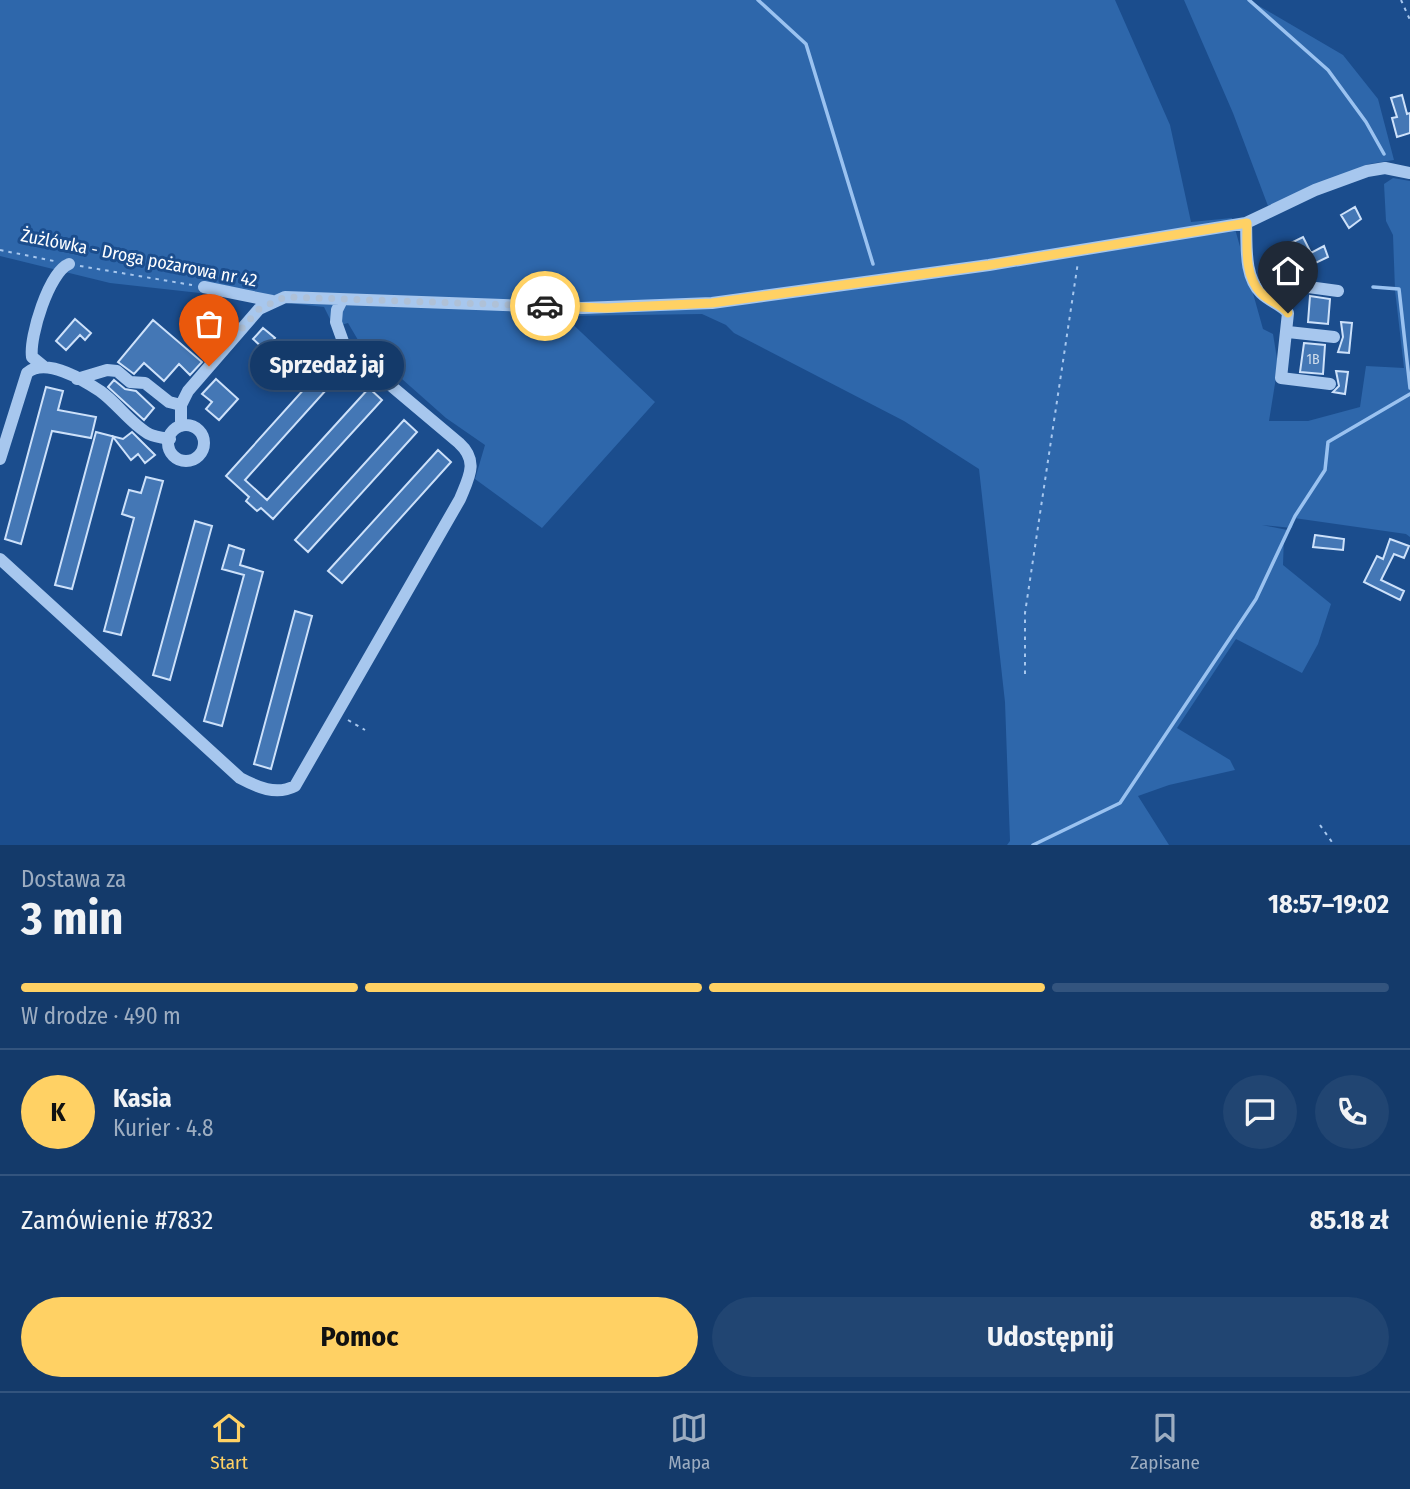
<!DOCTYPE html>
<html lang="pl">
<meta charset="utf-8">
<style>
body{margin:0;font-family:"Fira Sans Condensed",sans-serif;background:#214572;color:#f1f3f6;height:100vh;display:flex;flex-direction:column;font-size:26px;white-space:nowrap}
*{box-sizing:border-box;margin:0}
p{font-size:23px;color:#9dadc1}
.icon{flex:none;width:38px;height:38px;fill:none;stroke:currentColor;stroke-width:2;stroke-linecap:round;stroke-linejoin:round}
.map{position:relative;height:845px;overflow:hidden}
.panel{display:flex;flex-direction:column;background:#143a6a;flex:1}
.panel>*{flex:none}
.pin{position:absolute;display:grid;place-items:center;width:60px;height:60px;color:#fff;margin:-72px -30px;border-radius:50% 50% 50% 0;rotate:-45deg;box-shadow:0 0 7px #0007}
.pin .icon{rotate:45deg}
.courier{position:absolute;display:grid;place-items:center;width:70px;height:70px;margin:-35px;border:5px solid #ffd164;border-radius:50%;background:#fff;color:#222;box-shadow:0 2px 9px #0007}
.bubble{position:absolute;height:49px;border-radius:24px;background:#143a6a;box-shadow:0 4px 10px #0003,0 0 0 2px #33547e;font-size:23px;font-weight:700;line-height:49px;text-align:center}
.head em{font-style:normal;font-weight:700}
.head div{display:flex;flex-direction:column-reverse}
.head{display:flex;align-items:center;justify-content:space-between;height:119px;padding:0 21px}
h1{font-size:46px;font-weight:700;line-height:52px}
.bar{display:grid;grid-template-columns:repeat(4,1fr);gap:10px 7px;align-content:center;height:84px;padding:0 21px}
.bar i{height:9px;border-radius:5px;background:#33547e}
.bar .selected{background:#ffd164}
.bar p{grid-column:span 4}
.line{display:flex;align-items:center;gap:18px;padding:0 21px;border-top:2px solid #33547e}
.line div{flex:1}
.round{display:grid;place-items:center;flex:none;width:74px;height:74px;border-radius:37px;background:#214572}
.action{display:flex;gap:14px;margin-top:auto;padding:14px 21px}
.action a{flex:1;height:80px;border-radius:42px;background:#ffd164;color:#111;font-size:28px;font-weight:700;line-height:80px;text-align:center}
.action a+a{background:#214572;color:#f1f3f6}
.tab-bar{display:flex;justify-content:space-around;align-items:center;height:98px;border-top:2px solid #33547e;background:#143a6a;font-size:19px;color:#9dadc1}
.tab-bar a{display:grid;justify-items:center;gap:4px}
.tab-bar .selected{color:#ffd164}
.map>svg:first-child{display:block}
</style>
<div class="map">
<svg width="1410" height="845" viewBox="0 0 1410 845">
<rect width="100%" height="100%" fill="#1b4d8d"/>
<path fill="#2e67ab" d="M0 0H1115L1170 125 1191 222 1232 218 1263 329 1273 334 1278 365 1269 421H1308L1360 407 1366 366 1404 368 1395 290 1393 235 1386 221 1384 184 1393 178 1410 181V537L1406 534 1294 518 1292 528 1262 525 1287 530 1284 535 1283 565 1331 604 1318 644 1302 673 1236 639 1177 728 1230 760 1235 770 1169 785 1138 796 1169 845H1007L1010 841 1005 702 979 469 904 421 734 333 726 325 702 314 564 316 655 402 542 528 475 479 485 445 446 418 358 340 348 323 334 327 324 307 110 283 0 256Z
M1184 0H1249L1343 55 1378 99 1394 160 1369 164 1268 206 1233 113Z"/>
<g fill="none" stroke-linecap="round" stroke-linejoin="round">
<path stroke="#9ac2f0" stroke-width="3.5" d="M758 0 806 44 873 264
M1249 0 1328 70 1366 122 1384 154
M1373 287 1399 289 1410 388
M1033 845 1120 803 1256 599 1295 516 1325 470 1328 442 1410 394"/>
</g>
<path fill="#4477b5" stroke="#cde1fa" stroke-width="2" d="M1402 95 1407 114 1410 113V133L1397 137 1392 118 1397 117 1391 98Z
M1355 207 1361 219 1349 228 1341 215Z
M1303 237 1311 253 1324 246 1328 257 1305 268 1291 243Z
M1310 296 1330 299 1328 324 1308 322Z
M75 319 91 333 85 340 80 335 66 350 56 341Z
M153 320 202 362 190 375 179 364 164 381 144 363 134 374 118 362Z
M1341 322 1352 323 1349 353 1338 352 1343 337Z
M263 328 275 338 265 350 253 339Z
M1304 343 1325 345 1323 374 1300 372Z
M333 357 345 369 245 480 267 500 369 388 382 400 273 519 261 508 257 511 246 501 249 497 226 476Z
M1336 371 1348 372 1345 394 1333 392 1339 386Z
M216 379 238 399 219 420 206 409 212 402 202 394Z
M114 380 125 389 136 391 154 408 144 420 108 387Z
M46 387 63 391 58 410 96 417 91 438 52 431 21 544 5 539Z
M404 420 417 432 308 552 295 540Z
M96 432 123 439 132 432 155 455 145 463 138 454 131 460 113 437 72 589 55 585Z
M438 450 451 462 342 583 328 571Z
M146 477 163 481 121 635 104 631 134 518 122 514 129 490 141 493Z
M195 521 212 526 170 680 153 675Z
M1315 535 1344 539 1343 550 1313 547Z
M1390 539 1409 546 1404 558 1394 554 1381 580 1404 591 1400 600 1364 582 1377 556 1383 559Z
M229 545 244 550 240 565 263 572 222 726 204 721 244 575 222 569Z
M295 611 312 616 271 769 254 764Z"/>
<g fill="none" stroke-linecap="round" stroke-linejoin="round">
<path stroke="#a7c7ee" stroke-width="2" stroke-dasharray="3.5 5" stroke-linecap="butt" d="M1401 0 1410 20
M0 250 54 261
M80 266 192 285
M1025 674V613L1078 262
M348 720 365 730
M1320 825 1334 845"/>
<path stroke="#a7c7ee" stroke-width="12" d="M1246 223C1247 247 1244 276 1261 293 1270 302 1281 304 1288 313L1281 378 1330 384
M204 287 272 301
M1282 305 1301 286 1338 291
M1288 332 1334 337
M43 366 32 357C29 337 49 272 69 264
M77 379 107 370 117 371 130 382 145 383 169 402 181 405
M168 443a18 18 0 1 1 36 0a18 18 0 1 1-36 0Z
M181 426V405L188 391 259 309 285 297 582 308 712 303 989 265 1246 223 1315 190 1367 171 1385 168 1410 173
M0 459 27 373C45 357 82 379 100 391 117 403 131 424 149 434 155 437 164 438 170 439
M0 559 240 778C257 787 276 796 295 786L460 499C469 477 479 461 459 443L345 347 336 322 337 310 342 300"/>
</g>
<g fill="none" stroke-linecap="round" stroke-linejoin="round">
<path stroke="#afc1d7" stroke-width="7" stroke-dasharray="0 12.6" d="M209 366 259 309 285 297 545 306"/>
<path stroke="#ffd164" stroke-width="9" d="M545 306 606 308 712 303 989 265 1247 223C1247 247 1244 276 1261 293 1270 302 1281 304 1288 313"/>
</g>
<g text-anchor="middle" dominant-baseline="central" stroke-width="6" stroke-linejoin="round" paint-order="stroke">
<g font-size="14" fill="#d0ddec">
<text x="1313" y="359">1B</text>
</g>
<g font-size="18" fill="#fff" stroke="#1b4d8d">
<text transform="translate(139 258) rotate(11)">Żużlówka - Droga pożarowa nr 42</text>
</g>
</g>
</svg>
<div class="pin" style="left:209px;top:366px;background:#ea580c"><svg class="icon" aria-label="bag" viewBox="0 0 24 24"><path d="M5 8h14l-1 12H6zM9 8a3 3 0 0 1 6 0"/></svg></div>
<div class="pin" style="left:1288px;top:313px;background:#1f2937"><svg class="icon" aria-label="home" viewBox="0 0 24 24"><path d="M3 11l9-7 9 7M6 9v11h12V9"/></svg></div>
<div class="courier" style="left:545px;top:306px"><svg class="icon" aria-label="car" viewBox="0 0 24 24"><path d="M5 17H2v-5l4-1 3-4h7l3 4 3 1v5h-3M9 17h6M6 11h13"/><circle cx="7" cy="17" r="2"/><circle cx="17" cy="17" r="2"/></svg></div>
<div class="bubble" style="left:250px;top:341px;width:154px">Sprzedaż jaj</div>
</div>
<section class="panel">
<div class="head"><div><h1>3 min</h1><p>Dostawa za</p></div><em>18:57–19:02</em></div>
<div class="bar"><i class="selected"></i><i class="selected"></i><i class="selected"></i><i></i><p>W drodze · 490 m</p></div>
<div class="line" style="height:126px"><b class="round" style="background:#ffd164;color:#111">K</b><div><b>Kasia</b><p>Kurier · 4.8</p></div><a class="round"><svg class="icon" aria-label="chat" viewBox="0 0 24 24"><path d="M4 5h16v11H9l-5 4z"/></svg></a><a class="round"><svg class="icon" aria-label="phone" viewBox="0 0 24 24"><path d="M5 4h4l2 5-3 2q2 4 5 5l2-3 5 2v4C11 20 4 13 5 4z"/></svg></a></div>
<div class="line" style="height:91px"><div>Zamówienie #7832</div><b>85.18 zł</b></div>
<div class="action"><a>Pomoc</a><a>Udostępnij</a></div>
</section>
<nav class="tab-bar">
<a class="selected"><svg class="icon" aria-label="home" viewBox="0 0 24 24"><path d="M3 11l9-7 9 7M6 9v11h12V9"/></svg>Start</a>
<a><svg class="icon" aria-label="map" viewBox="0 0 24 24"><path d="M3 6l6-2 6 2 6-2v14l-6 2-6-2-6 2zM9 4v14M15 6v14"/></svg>Mapa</a>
<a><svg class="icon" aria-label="saved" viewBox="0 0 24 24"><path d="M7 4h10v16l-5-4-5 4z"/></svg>Zapisane</a>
</nav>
